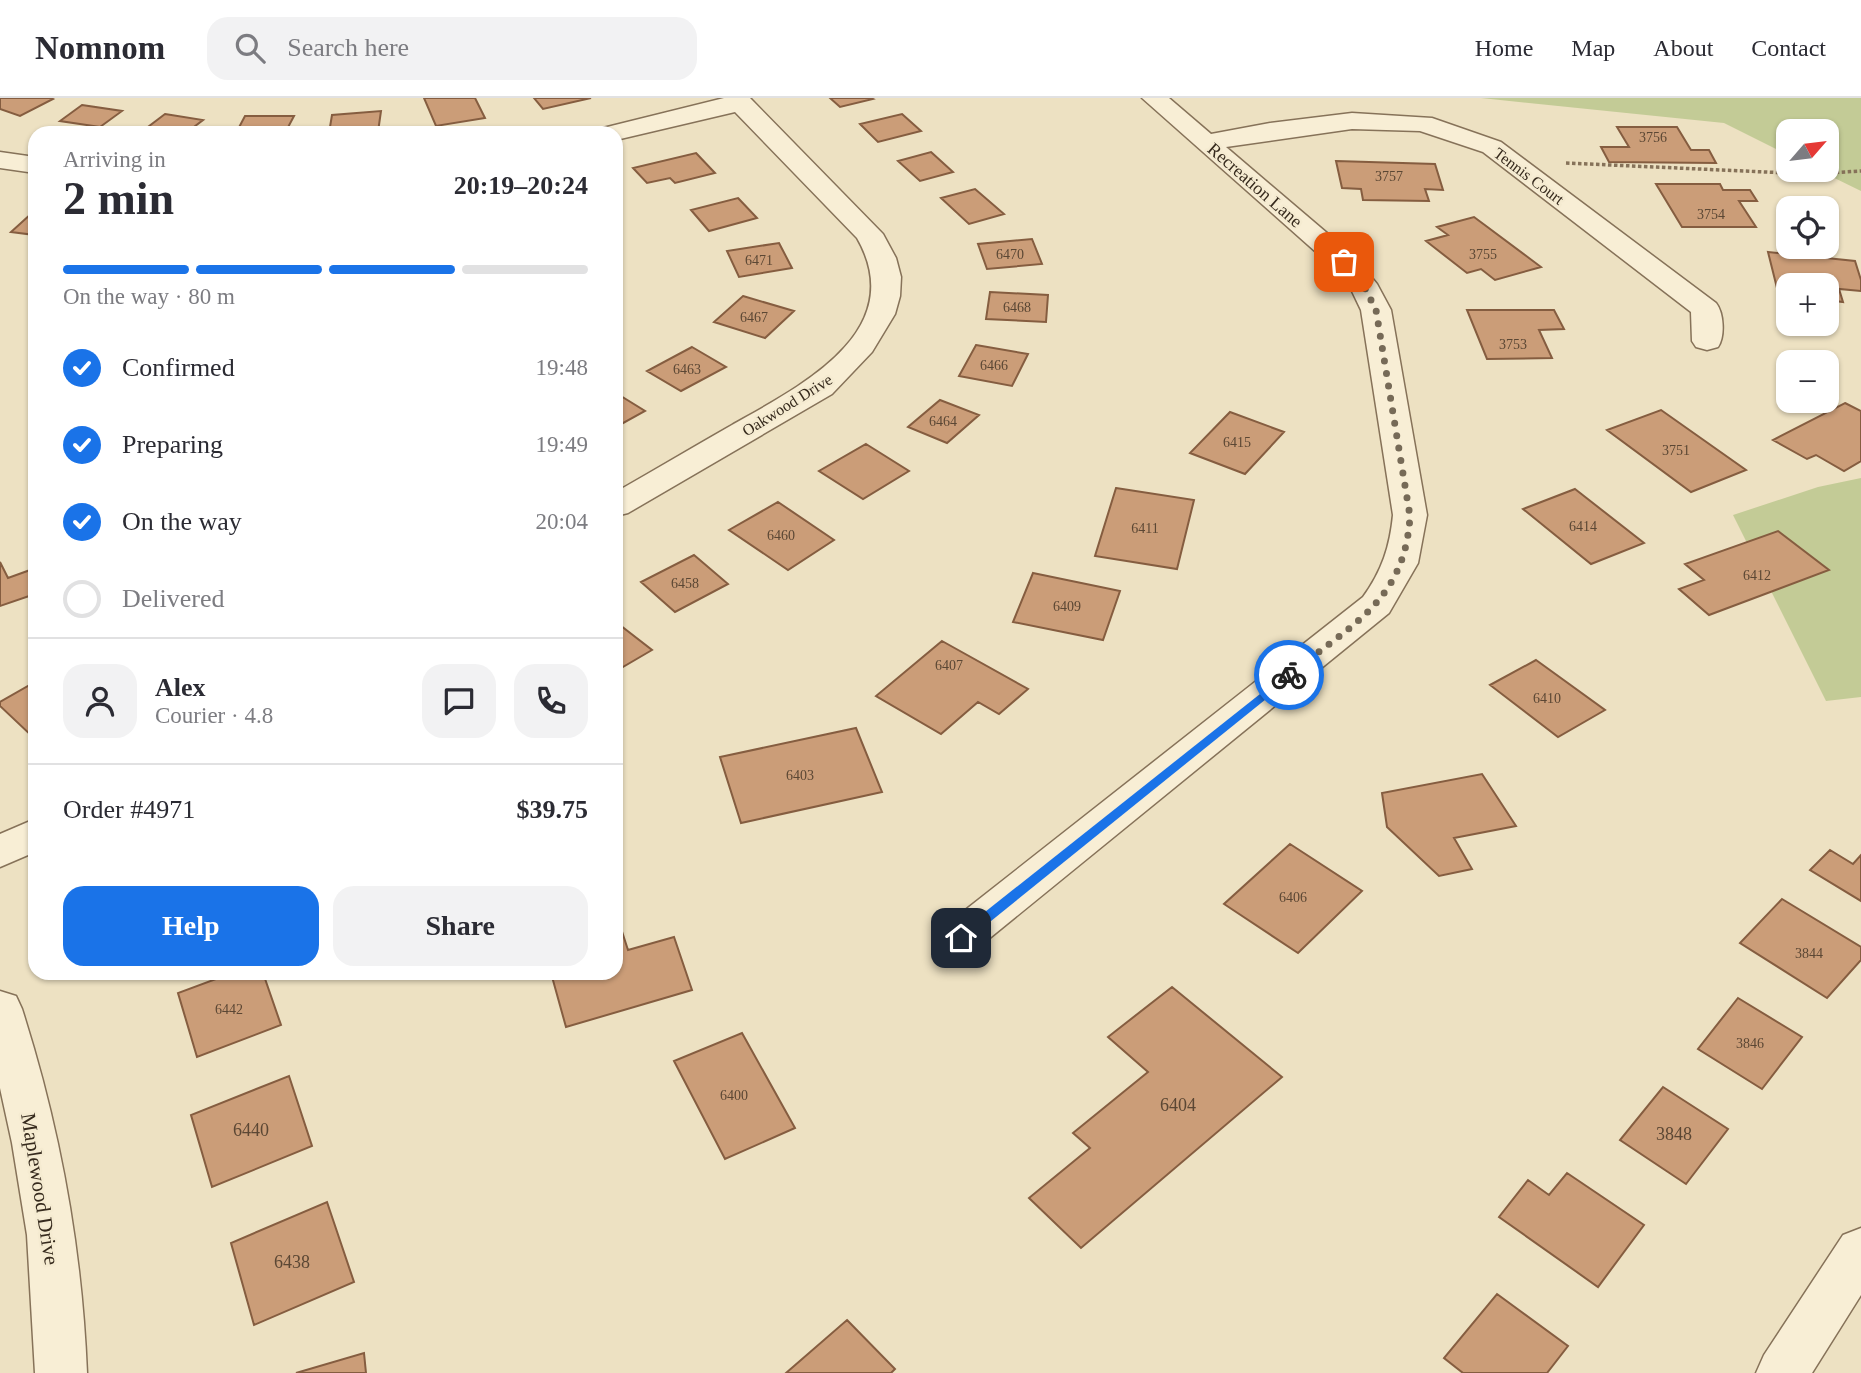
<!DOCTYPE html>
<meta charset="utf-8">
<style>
body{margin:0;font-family:Georgia,serif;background:#f2f2f3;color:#2b2b33;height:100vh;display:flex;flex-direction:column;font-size:26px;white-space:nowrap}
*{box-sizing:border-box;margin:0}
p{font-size:23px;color:#7c7c81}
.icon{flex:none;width:38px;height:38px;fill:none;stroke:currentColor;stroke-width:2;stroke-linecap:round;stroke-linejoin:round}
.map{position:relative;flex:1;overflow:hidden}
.details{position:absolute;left:28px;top:28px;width:595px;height:854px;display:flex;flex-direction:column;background:#fff;border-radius:21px;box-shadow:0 2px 5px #0004}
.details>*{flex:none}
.needle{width:46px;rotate:62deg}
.buttons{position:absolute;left:1776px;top:21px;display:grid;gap:14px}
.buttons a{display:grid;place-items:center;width:63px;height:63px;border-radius:14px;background:#fff;box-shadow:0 2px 5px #0004;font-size:35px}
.pin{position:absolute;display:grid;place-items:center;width:60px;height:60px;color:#fff;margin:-30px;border-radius:14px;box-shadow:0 4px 10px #0006}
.courier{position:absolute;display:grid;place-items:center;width:70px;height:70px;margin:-35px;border:5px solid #1a73e8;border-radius:50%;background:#fff;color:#222;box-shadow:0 2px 9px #0007}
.head em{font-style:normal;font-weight:700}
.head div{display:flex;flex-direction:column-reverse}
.head{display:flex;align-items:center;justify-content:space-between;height:119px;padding:0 35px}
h1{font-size:46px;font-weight:700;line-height:52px}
.bar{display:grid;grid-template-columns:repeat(4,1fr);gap:10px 7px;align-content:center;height:84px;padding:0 35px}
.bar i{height:9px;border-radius:5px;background:#e1e1e2}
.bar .selected{background:#1a73e8}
.bar p{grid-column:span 4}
.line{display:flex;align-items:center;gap:18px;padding:0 35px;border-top:2px solid #e1e1e2}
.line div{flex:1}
.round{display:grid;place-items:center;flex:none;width:74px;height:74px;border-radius:21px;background:#f2f2f3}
ol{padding:0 35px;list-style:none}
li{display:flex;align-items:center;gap:21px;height:77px}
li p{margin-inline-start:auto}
li .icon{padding:7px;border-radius:50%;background:#1a73e8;color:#fff;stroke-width:4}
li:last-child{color:#7c7c81}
li i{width:38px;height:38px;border:4px solid #e1e1e2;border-radius:50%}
.cta{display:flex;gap:14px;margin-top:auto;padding:14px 35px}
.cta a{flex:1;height:80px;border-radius:21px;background:#1a73e8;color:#fff;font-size:28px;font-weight:700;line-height:80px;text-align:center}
.cta a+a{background:#f2f2f3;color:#2b2b33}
header{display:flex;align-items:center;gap:42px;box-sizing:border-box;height:98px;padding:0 35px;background:#fff;border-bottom:2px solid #e1e1e2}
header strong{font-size:33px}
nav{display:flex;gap:38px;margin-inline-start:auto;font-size:24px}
.search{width:490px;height:63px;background:#f2f2f3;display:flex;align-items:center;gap:18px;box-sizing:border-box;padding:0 24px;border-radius:21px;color:#7c7c81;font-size:26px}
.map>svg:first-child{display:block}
</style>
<header>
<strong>Nomnom</strong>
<div class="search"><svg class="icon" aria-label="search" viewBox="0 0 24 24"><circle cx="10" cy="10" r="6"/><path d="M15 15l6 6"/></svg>Search here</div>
<nav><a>Home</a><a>Map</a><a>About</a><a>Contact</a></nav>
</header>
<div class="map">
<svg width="1861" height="1275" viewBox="0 0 1861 1275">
<rect width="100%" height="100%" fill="#ede1c2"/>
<path fill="#c3cb96" d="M1481 0H1861V93L1818 72H1827V33H1788V57L1724 25Z
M1861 380V599L1826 603 1733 417 1818 389Z"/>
<path fill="#cb9d78" stroke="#855d40" stroke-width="2" d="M0 0H51L53 1 20 18 0 11Z
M424 0H475L485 20 436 28Z
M534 0H591L543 11Z
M830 0H871L873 1 840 9Z
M82 7 122 13 100 29 60 23Z
M381 13 378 34 329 35 332 17Z
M165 16 203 22 186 35 144 32Z
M902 16 921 33 878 44 860 26Z
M245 18H294L285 35H236Z
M1617 29H1677L1691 52H1709L1716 65 1609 64 1601 49H1629Z
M931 54 953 74 920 83 898 63Z
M696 55 715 75 675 85 670 80 647 85 633 70Z
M1336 63 1435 66 1443 92 1425 91 1429 103 1363 102 1361 91 1342 90Z
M1656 86H1720L1723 92H1750L1757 103H1739L1756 129H1682Z
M975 91 1004 116 969 126 941 100Z
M738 100 757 120 709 133 691 112Z
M32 115H35V137L11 134Z
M1474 119 1541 169 1495 182 1481 171 1467 175 1426 143 1448 137 1437 129Z
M1032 141 1042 166 987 171 978 146Z
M779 145 792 170 739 179 727 153Z
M1768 154 1855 163 1861 182V193L1839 191 1843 204 1827 202V187H1788V199L1779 198Z
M990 194 1048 197 1046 224 986 221Z
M743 198 794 213 765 240 714 224Z
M1467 212H1554L1564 231 1539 232 1552 260 1487 261Z
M976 247 1028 256 1012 288 959 278Z
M692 249 726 269 681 293 647 273Z
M616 295 645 313 616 329Z
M940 302 979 317 947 345 908 329Z
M1845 305 1861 313V363L1844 373 1816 357 1807 361 1773 342Z
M1661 312 1746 372 1691 394 1607 332Z
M1230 314 1284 334 1245 376 1190 355Z
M866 346 909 373 863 401 819 373Z
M1116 390 1194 402 1177 471 1095 458Z
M1575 391 1644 445 1591 466 1523 411Z
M778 404 834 442 788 472 729 432Z
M1778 433 1829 472 1709 517 1679 491 1704 482 1685 466Z
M694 457 728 486 675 514 641 484Z
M0 464 8 480 33 471 35 496 0 508Z
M1033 475 1120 493 1103 542 1013 524Z
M616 524 652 552 616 573Z
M942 543 1028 591 999 616 978 604 941 636 876 598Z
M1536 562 1605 612 1558 639 1490 587Z
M35 584V641L0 608V604Z
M856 630 882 694 741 725 720 659Z
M1482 676 1516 728 1454 740 1472 771 1439 778 1387 729 1382 695Z
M1290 746 1362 793 1298 855 1224 806Z
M1830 752 1853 766 1861 757V803L1810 772Z
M1782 801 1861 849V862L1827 900 1740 845Z
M616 815 628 852 674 839 692 892 566 929 551 875H616Z
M232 875H263L281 927 197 959 178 895Z
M1172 889 1282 979 1081 1150 1029 1100 1090 1050 1073 1035 1148 974 1108 939Z
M1738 900 1802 939 1762 991 1698 951Z
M742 935 795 1030 725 1061 674 963Z
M289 978 312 1048 212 1089 191 1017Z
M1663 989 1728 1031 1686 1086 1620 1042Z
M1567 1075 1644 1127 1598 1189 1499 1119 1528 1082 1549 1097Z
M327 1104 354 1184 254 1227 231 1145Z
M1497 1196 1568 1248 1547 1275H1463L1444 1260Z
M847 1222 895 1271 891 1275H786Z
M364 1255 366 1275H296Z"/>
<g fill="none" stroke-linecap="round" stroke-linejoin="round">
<defs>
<path id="minor" d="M724 0H750L883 136 896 160 901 179 900 198 895 216 872 254 832 296 628 415 616 418V394C655 372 693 349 732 327 799 289 911 234 857 140L735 14 616 42V35H599L603 30Z
M1142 0H1169L1211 36 1270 25 1352 15 1432 20 1501 44 1716 205C1724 215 1725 239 1718 249L1707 252 1696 249 1692 243 1691 214 1483 54 1420 33 1352 31 1226 49 1354 158 1377 186 1391 212 1427 417 1418 465 1389 515 975 852 960 857 945 852 939 840 945 828 1363 499C1382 473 1390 448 1393 417L1361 212 1350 189 1334 170Z
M0 54 35 59V75L0 70Z
M35 721V754L0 769V736Z
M0 893 16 898 22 911C60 1030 82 1150 87 1275H35L27 1137 12 1045 0 990Z
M1861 1130V1197L1812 1275H1756L1764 1257 1843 1137Z"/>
</defs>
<use href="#minor" stroke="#867259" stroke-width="3"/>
<path stroke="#867259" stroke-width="3.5" stroke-dasharray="3.5 2.5" stroke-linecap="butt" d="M1566 65 1810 76 1861 73"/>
<use href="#minor" fill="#f8eed5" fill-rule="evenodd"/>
</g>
<path fill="#1a73e8" d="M1289 573 1294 577 1292 580 965 844H956V837Z"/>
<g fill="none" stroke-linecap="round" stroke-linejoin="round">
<path stroke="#766a57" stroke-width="7" stroke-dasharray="0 12.6" d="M1289 577C1350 527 1405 504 1410 418L1376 212 1363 186 1344 164"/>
</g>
<g text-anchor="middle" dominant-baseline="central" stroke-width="5" stroke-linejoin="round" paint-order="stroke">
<g font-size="14" fill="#5b4734">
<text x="1653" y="39">3756</text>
<text x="1389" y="78">3757</text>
<text x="1711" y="116">3754</text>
<text x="1010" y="156">6470</text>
<text x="1483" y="156">3755</text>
<text x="759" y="162">6471</text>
<text x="1017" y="209">6468</text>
<text x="754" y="219">6467</text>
<text x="1513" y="246">3753</text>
<text x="994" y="267">6466</text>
<text x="687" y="271">6463</text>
<text x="943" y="323">6464</text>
<text x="1237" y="344">6415</text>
<text x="1676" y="352">3751</text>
<text x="1583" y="428">6414</text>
<text x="1145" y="430">6411</text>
<text x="781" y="437">6460</text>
<text x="1757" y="477">6412</text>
<text x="685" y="485">6458</text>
<text x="1067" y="508">6409</text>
<text x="949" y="567">6407</text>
<text x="1547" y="600">6410</text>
<text x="800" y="677">6403</text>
<text x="1293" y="799">6406</text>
<text x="1809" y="855">3844</text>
<text x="229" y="911">6442</text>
<text x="1750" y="945">3846</text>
<text x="734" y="997">6400</text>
</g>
<g font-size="16" fill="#362a1d" stroke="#f5ebd1">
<text transform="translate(1529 78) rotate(37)">Tennis Court</text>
<text transform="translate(787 307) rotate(-32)">Oakwood Drive</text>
</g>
<g font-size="18" fill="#362a1d" stroke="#f5ebd1">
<text transform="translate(1255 87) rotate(41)">Recreation Lane</text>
</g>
<g font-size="18" fill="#5b4734">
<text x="1178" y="1007">6404</text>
<text x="251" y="1032">6440</text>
<text x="1674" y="1036">3848</text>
<text x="292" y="1164">6438</text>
</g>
<g font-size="21" fill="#362a1d" stroke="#f5ebd1">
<text transform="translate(40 1091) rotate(81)">Maplewood Drive</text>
</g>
</g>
</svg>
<div class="buttons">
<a><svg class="needle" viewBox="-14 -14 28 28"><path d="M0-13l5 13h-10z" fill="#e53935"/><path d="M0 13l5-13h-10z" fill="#7c7c81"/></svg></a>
<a><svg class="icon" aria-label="locate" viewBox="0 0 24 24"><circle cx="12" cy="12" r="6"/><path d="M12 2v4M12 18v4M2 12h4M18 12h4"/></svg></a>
<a>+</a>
<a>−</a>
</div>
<div class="pin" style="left:1344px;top:164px;background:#ea580c"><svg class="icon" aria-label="bag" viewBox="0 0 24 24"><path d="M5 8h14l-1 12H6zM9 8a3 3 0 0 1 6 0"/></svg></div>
<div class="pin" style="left:961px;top:840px;background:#1f2937"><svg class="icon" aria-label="home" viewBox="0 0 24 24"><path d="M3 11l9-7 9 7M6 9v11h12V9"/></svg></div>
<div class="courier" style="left:1289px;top:577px"><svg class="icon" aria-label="bike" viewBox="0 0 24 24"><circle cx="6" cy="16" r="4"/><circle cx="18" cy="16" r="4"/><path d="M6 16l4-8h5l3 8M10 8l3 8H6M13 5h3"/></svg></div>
<section class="details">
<div class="head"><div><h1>2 min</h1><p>Arriving in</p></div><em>20:19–20:24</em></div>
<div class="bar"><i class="selected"></i><i class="selected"></i><i class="selected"></i><i></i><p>On the way · 80 m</p></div>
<ol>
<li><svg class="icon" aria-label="check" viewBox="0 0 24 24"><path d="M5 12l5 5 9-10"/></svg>Confirmed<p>19:48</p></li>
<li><svg class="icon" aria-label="check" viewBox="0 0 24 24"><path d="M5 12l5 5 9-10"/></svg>Preparing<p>19:49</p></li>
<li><svg class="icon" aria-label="check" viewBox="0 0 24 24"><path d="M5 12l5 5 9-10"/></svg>On the way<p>20:04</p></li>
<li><i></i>Delivered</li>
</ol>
<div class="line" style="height:126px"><a class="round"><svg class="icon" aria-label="person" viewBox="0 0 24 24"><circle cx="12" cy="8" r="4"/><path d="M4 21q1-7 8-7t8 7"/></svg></a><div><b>Alex</b><p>Courier · 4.8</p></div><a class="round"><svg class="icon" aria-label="chat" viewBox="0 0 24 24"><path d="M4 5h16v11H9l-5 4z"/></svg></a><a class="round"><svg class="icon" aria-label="phone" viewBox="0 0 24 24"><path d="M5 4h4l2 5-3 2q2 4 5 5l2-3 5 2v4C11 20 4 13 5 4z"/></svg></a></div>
<div class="line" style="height:91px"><div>Order #4971</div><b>$39.75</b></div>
<div class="cta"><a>Help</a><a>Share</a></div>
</section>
</div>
